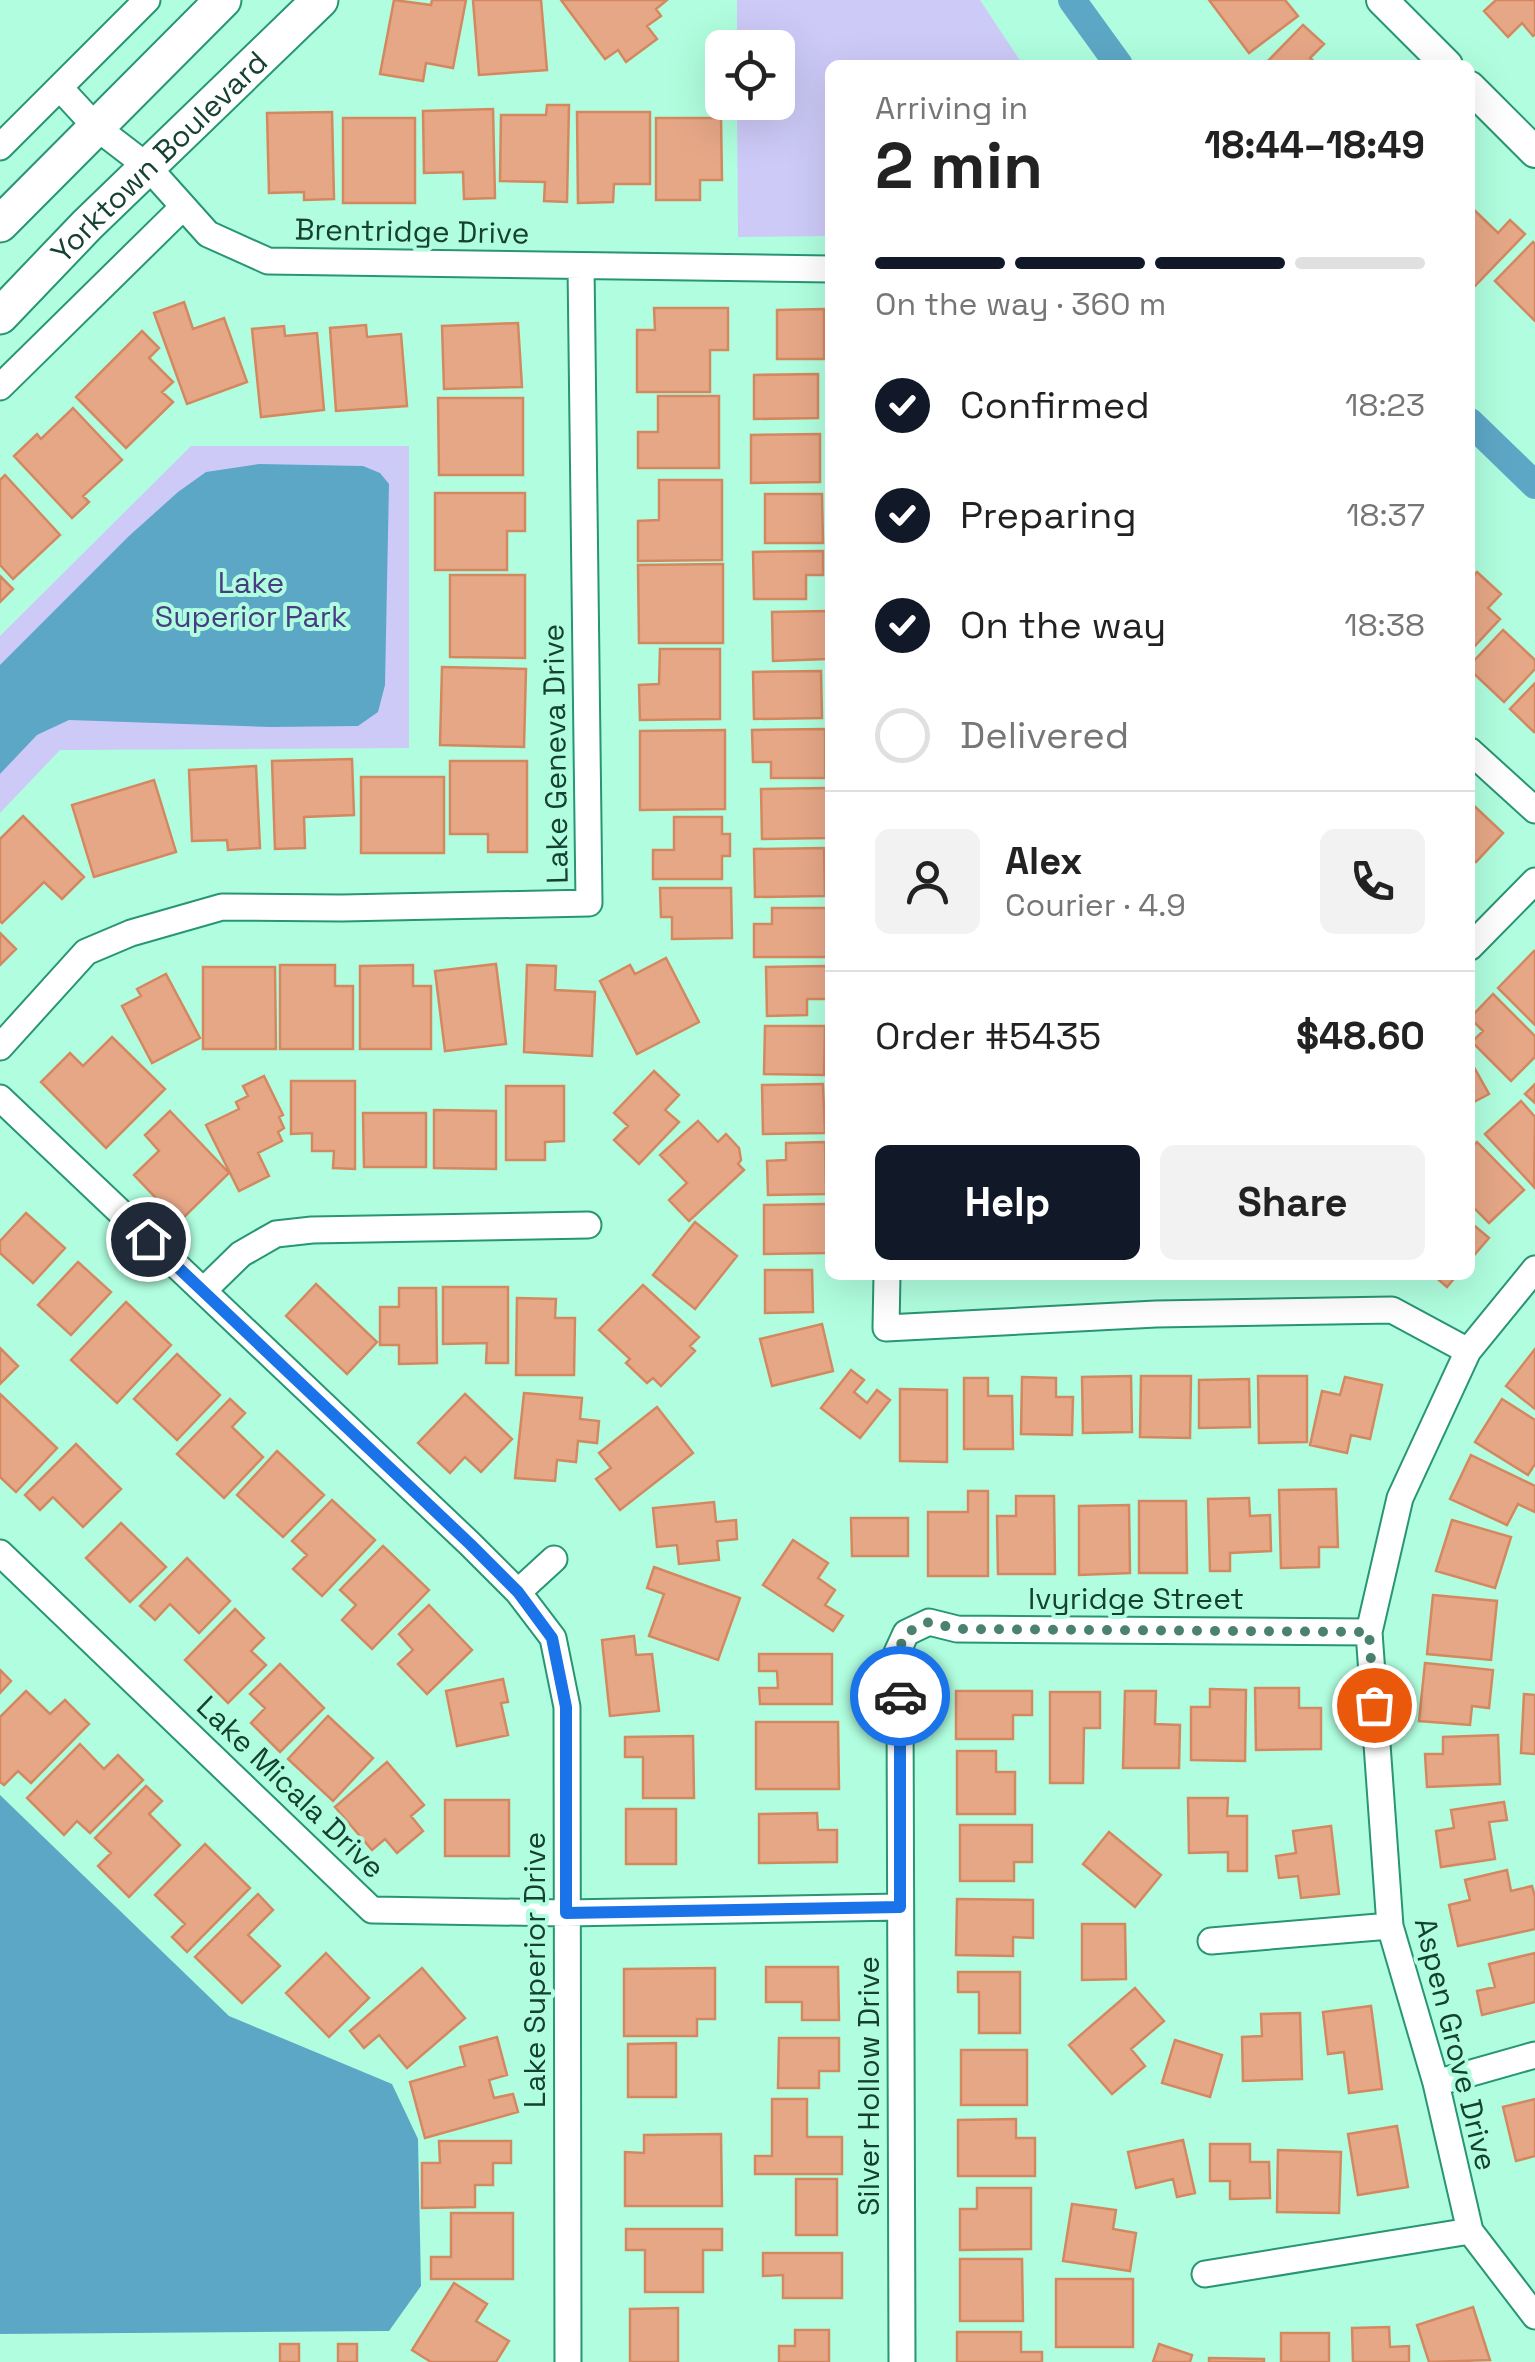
<!DOCTYPE html>
<meta charset="utf-8">
<style>
body{margin:0;font-family:"Space Grotesk",sans-serif;background:#f2f2f2;color:#222;height:100vh;display:flex;flex-direction:column;font-size:38px;white-space:nowrap}
*{box-sizing:border-box;margin:0}
p{font-size:32px;color:#767676}
.icon{flex:none;width:55px;height:55px;fill:none;stroke:currentColor;stroke-width:2;stroke-linecap:round;stroke-linejoin:round}
.map{position:relative;flex:1;overflow:hidden}
.panel{position:absolute;left:825px;top:60px;width:650px;height:1220px;display:flex;flex-direction:column;background:#fff;border-radius:15px;box-shadow:0 10px 40px #0002}
.panel>*{flex:none}
.fabs{position:absolute;left:705px;top:30px;display:grid;gap:20px}
.fabs a{display:grid;place-items:center;width:90px;height:90px;border-radius:15px;background:#fff;box-shadow:0 10px 40px #0002;font-size:50px}
.pin{position:absolute;display:grid;place-items:center;width:85px;height:85px;color:#fff;margin:-42px;border:5px solid #fff;border-radius:50%;box-shadow:0 2px 10px #0007}
.courier{position:absolute;display:grid;place-items:center;width:100px;height:100px;margin:-50px;border:8px solid #1a73e8;border-radius:50%;background:#fff;color:#222;box-shadow:0 2px 12px #0007}
.summary em{font-style:normal;font-weight:800}
.summary div{display:flex;flex-direction:column-reverse}
.summary{display:flex;align-items:center;justify-content:space-between;height:170px;padding:0 50px}
h1{font-size:65px;font-weight:800;line-height:75px}
.bar{display:grid;grid-template-columns:repeat(4,1fr);gap:15px 10px;align-content:center;height:120px;padding:0 50px}
.bar i{height:12px;border-radius:8px;background:#e0e0e0}
.bar .active{background:#111827}
.bar p{grid-column:span 4}
.line{display:flex;align-items:center;gap:25px;padding:0 50px;border-top:2px solid #e0e0e0}
.line div{flex:1}
.round{display:grid;place-items:center;flex:none;width:105px;height:105px;border-radius:15px;background:#f2f2f2}
ol{padding:0 50px;list-style:none}
li{display:flex;align-items:center;gap:30px;height:110px}
li p{margin-inline-start:auto}
li .icon{padding:10px;border-radius:50%;background:#111827;color:#fff;stroke-width:4}
li:last-child{color:#767676}
li i{width:55px;height:55px;border:5px solid #e0e0e0;border-radius:50%}
.action{display:flex;gap:20px;margin-top:auto;padding:20px 50px}
.action a{flex:1;height:115px;border-radius:15px;background:#111827;color:#fff;font-size:40px;font-weight:800;line-height:115px;text-align:center}
.action a+a{background:#f2f2f2;color:#222}
.map>svg:first-child{display:block}
</style>
<div class="map">
<svg width="1535" height="2362" viewBox="0 0 1535 2362">
<rect width="100%" height="100%" fill="#b0fedf"/>
<path fill="#cdcaf8" d="M737 0H980L1023 65H830V236L738 237 737 103 778 102V48L737 47Z
M191 446H409V748L60 750 0 813V636Z"/>
<path fill="#5da7c6" d="M259 464 363 466 380 473 389 484 385 685 378 712 358 726 270 727 69 720 37 735 0 774V665L129 536 178 492 206 472Z
M0 1795 229 2016 392 2084 418 2139 421 2286 389 2331 0 2334Z"/>
<g fill="none" stroke-linecap="round" stroke-linejoin="round">
<path stroke="#5da7c6" stroke-width="28" d="M1072 0 1119 65
M1470 422 1535 485"/>
</g>
<path fill="#e6a787" stroke="#d48860" stroke-width="2.5" d="M394 0 431 5 432 0H466L453 68 426 63 423 81 380 74Z
M473 0H541L547 70 479 75Z
M561 0H667L656 9 661 16 647 26 657 39 626 62 618 50 605 59Z
M1209 0H1285L1298 16 1249 53Z
M1496 0H1535V34L1533 36 1522 23 1508 37 1484 11Z
M1303 25 1324 44 1310 58 1318 65H1264Z
M547 105H569L567 202 544 201 545 182 500 181 501 115H546Z
M493 109 495 198 464 199 463 172 424 173 423 111Z
M332 112 334 199 304 200V192L269 193 267 113Z
M577 112H650V184H614L613 202 578 203Z
M343 118H415V203H343Z
M656 118H721L722 180H700V200H656Z
M1470 206 1498 233 1510 220 1525 234 1475 286 1470 280Z
M1533 242 1535 244V321L1495 281Z
M184 302 193 329 224 318 247 382 187 404 154 313Z
M654 308H728V350H710V392H637V330H655Z
M824 309V359H777V310Z
M518 323 522 387 444 389 442 326Z
M366 325 367 337 401 334 407 406 336 411 330 328Z
M284 326 285 336 317 333 324 410 261 417 252 329Z
M142 331 159 348 149 358 173 382 162 392 173 402 126 448 76 397Z
M818 374V418L754 419V375Z
M658 396H719V468H638V432H658Z
M438 398H523V475H439Z
M73 408 122 460 83 496 89 502 72 518 14 456 37 434 41 439Z
M820 434V482L751 483V435Z
M5 475 60 535 13 579 0 565V480Z
M659 480H722V560L638 561V521L659 520Z
M435 493H525V531H507V570H435Z
M765 494H822L823 543H765Z
M823 551V575H806V599H754L753 552Z
M723 564V643H639L638 565Z
M1477 572 1501 594 1488 608 1500 619 1470 651V580Z
M450 575H525V658L450 657Z
M0 576 13 589 0 602Z
M826 611 827 659 773 661 772 612Z
M1503 630 1535 660V669L1504 702 1470 670V665Z
M660 649H720V719L640 720 639 685 659 684Z
M442 667 526 669 524 747 440 745Z
M821 671 822 718 754 719 753 672Z
M1535 683V731L1534 732 1510 709Z
M825 729V778H771V762H753L752 730Z
M725 730V809L640 810V731Z
M352 759 354 815 304 817 305 848 275 849 272 761Z
M450 761H527V852H488V834H450Z
M256 766 260 848 228 850 227 840 192 841 189 770Z
M361 777H444V853H361Z
M154 780 176 852 94 877 72 805Z
M826 788 827 838 762 839 761 789Z
M1470 802 1503 833 1476 862 1470 857Z
M23 816 84 877 62 899 44 882 2 923 0 921V839Z
M674 817H722V834H730V856H722V879H653V850H674Z
M824 848 825 896 755 897 754 849Z
M660 888H731L732 938 672 939V917H661Z
M772 908H826V957H754V924H772Z
M0 933 16 949 0 965Z
M1534 951 1535 952V1025L1498 988Z
M666 958 699 1022 637 1054 600 981 630 965 635 974Z
M496 964 506 1044 445 1051 435 971Z
M280 965H335V986H353V1049H280Z
M413 965V986H431V1049H360V966Z
M527 965 556 966 555 990 595 992 592 1056 524 1052Z
M826 966 827 999H807V1015L767 1016 766 967Z
M203 967H275L276 1049H203Z
M166 974 200 1038 152 1063 122 1006 141 996 137 989Z
M1493 994 1535 1036V1057L1511 1081 1472 1042 1483 1031 1470 1018Z
M765 1026H825L824 1075 764 1074Z
M112 1037 165 1089 106 1148 41 1082 70 1053 83 1066Z
M1470 1060 1489 1094 1470 1104Z
M654 1071 679 1095 665 1110 679 1122 639 1164 614 1140 628 1126 614 1113Z
M264 1076 283 1115 279 1117 284 1128 278 1132 282 1141 258 1153 269 1176 239 1191 206 1125 239 1109 236 1102 248 1096 243 1086Z
M291 1081H355V1169L333 1168 334 1151H312V1133L291 1134Z
M823 1084 825 1133 763 1134 762 1085Z
M1535 1084V1103L1525 1094Z
M506 1086H564V1141L545 1142V1160H506Z
M1521 1101 1535 1117 1534 1187 1485 1134Z
M434 1110 496 1111V1169L434 1168Z
M170 1111 229 1173 179 1222 134 1175 159 1151 145 1135Z
M363 1113H426V1167H364Z
M698 1121 718 1142 726 1134 739 1148 741 1160 738 1164 744 1170 689 1221 669 1200 687 1183 660 1155Z
M825 1142 826 1194 768 1195 767 1161 786 1160V1143Z
M1477 1142 1524 1190 1489 1223 1470 1204V1149Z
M827 1204V1253L764 1254V1205Z
M26 1213 65 1248 33 1283 0 1253V1241Z
M695 1222 737 1256 695 1309 653 1275Z
M1470 1222 1489 1238 1470 1260Z
M78 1262 111 1292 71 1335 38 1305Z
M765 1270H812L813 1312 765 1313Z
M1433 1275H1457L1447 1287Z
M316 1284 377 1342 347 1374 286 1316Z
M643 1285 699 1337 690 1346 695 1351 661 1386 653 1378 647 1383 626 1363 630 1359 599 1330Z
M443 1287H508V1363H486L487 1343 443 1344Z
M399 1288H436L437 1363 399 1364V1345H380V1307H399Z
M517 1298 556 1299 555 1318H575L574 1375H516Z
M126 1302 171 1345 117 1403 71 1360Z
M822 1324 833 1371 772 1386 760 1339Z
M0 1348 18 1366 0 1384Z
M1535 1349V1409L1506 1386Z
M177 1354 220 1395 177 1440 134 1399Z
M851 1370 864 1380 854 1392 867 1403 877 1390 890 1400 860 1438 821 1408Z
M1131 1376 1132 1432 1083 1433 1082 1377Z
M1141 1376H1191L1190 1438 1140 1437Z
M1258 1376H1307V1442L1259 1443Z
M1022 1377 1056 1378V1397H1073L1072 1435 1021 1434Z
M1345 1377 1382 1385 1370 1439 1351 1435 1347 1453 1310 1445 1322 1391 1340 1395Z
M964 1378H988V1396H1012L1013 1449H964Z
M1249 1379 1250 1427 1199 1428V1380Z
M900 1389 947 1390V1462L900 1461Z
M524 1393 582 1398 580 1419 599 1421 597 1443 578 1441 576 1462 557 1460 555 1481 515 1478Z
M0 1394 57 1448 16 1492 0 1477Z
M465 1394 512 1439 481 1472 465 1457 450 1473 418 1443Z
M230 1399 245 1413 232 1427 263 1457 224 1498 177 1454Z
M1502 1399 1535 1420V1464L1528 1475 1475 1442Z
M657 1407 693 1453 620 1510 596 1479 611 1468 599 1453Z
M76 1444 121 1489 83 1527 53 1497 40 1510 25 1495Z
M277 1451 324 1495 283 1537 237 1495Z
M1471 1455 1535 1486V1512L1518 1504 1507 1525 1450 1499Z
M1336 1489 1338 1547H1319V1567L1281 1568 1279 1490Z
M968 1491H988V1576H928V1512H968Z
M1016 1496H1054L1055 1574H998L997 1516H1016Z
M1249 1498 1250 1516 1270 1515 1271 1551 1230 1553V1571H1210L1208 1499Z
M332 1500 375 1540 322 1596 293 1569 307 1555 292 1541Z
M1139 1501H1186L1187 1573H1139Z
M714 1502 716 1522 736 1520 737 1539 717 1541 719 1560 679 1564 677 1545 657 1547 653 1508Z
M1129 1505 1130 1573 1079 1575V1506Z
M851 1518H908V1556H852Z
M1452 1520 1511 1537 1495 1588 1436 1571Z
M121 1523 166 1567 130 1602 86 1558Z
M793 1540 828 1563 818 1578 835 1590 825 1605 843 1616 833 1631 763 1585Z
M383 1546 429 1590 372 1649 342 1620 356 1605 340 1590Z
M187 1558 230 1601 199 1633 170 1604 155 1620 140 1606Z
M654 1567 740 1598 718 1660 649 1636 664 1594 647 1588Z
M1433 1595 1497 1601 1491 1660 1427 1654Z
M429 1605 472 1650 427 1694 398 1664 413 1650 399 1634Z
M235 1609 264 1638 251 1651 266 1665 228 1703 185 1660Z
M634 1636 636 1655 652 1654 659 1711 610 1716 602 1640Z
M759 1654H832V1704H760L759 1688H778L777 1671H759Z
M1425 1663 1493 1670 1489 1708 1472 1706 1470 1725 1419 1721Z
M280 1664 324 1708 280 1752 251 1723 265 1708 250 1694Z
M0 1670 11 1681 0 1693Z
M503 1679 508 1702 501 1703 508 1735 457 1746 446 1691Z
M1255 1688H1299V1708H1321V1749L1256 1750Z
M1210 1689 1246 1690 1245 1761 1191 1760V1707H1210Z
M26 1691 50 1714 65 1700 89 1724 31 1783 18 1771 4 1785 0 1782V1717Z
M956 1691H1032V1715H1013V1739H956Z
M1125 1691H1156L1155 1724 1180 1725 1179 1768H1123Z
M1050 1692H1100V1728H1084L1083 1783H1050Z
M1524 1694 1535 1695V1754L1521 1753Z
M328 1716 373 1758 333 1801 288 1759Z
M756 1722H838L839 1789H756Z
M1498 1735 1500 1784 1427 1787 1425 1754H1443V1737Z
M693 1736 694 1798H643V1757H625V1737Z
M80 1744 104 1769 118 1755 143 1780 90 1833 77 1821 64 1835 27 1798Z
M957 1751H996V1772H1015V1814H957Z
M387 1762 424 1805 411 1816 423 1831 397 1853 385 1839 372 1850 335 1807Z
M146 1786 162 1801 149 1814 180 1845 129 1897 98 1866 111 1853 95 1838Z
M1188 1798H1228L1227 1816H1247V1871H1228V1852L1189 1853Z
M445 1800H509V1856H445Z
M1504 1802 1507 1820 1489 1822 1495 1859 1441 1867 1436 1831 1454 1828 1451 1810Z
M626 1809H676V1864H626Z
M817 1813 818 1830H837V1862L759 1863V1814Z
M960 1825H1032V1862H1014V1881H960Z
M1331 1826 1339 1894 1301 1898 1298 1876 1279 1878 1276 1856 1296 1853 1293 1831Z
M1109 1832 1161 1875 1135 1907 1083 1864Z
M205 1844 250 1888 187 1952 172 1937 185 1924 155 1895Z
M1507 1870 1511 1891 1532 1886 1535 1897V1929L1458 1946 1449 1905 1470 1900 1465 1880Z
M258 1894 273 1910 248 1935 280 1966 242 2003 195 1957Z
M957 1899 1033 1900V1938L1013 1937V1956L956 1955Z
M1082 1924H1125L1126 1979 1082 1980Z
M326 1953 369 1998 329 2037 286 1993Z
M1535 1953V2002L1482 2015 1477 1991 1495 1987 1489 1964Z
M766 1967H838L839 2020H802V2002H766Z
M422 1968 465 2018 407 2068 379 2035 364 2048 350 2031Z
M715 1968V2019H697V2036H624V1969Z
M958 1972H1020V2033H979V1992H958Z
M1135 1988 1164 2021 1131 2049 1145 2066 1112 2094 1069 2045Z
M1371 2006 1382 2089 1349 2093 1344 2052 1328 2054 1323 2012Z
M1300 2013 1302 2079 1243 2081 1242 2037 1262 2036 1261 2014Z
M497 2037 507 2075 489 2080 494 2098 513 2094 518 2112 425 2138 410 2082 465 2066 460 2047Z
M779 2038H839V2071H819V2088H778Z
M1175 2040 1222 2055 1210 2097 1162 2083Z
M676 2043V2097H628V2044Z
M961 2050H1027V2105H961Z
M772 2099H807V2137H842V2174H755V2156H772Z
M1535 2099V2156L1516 2161 1503 2107Z
M1016 2119V2138H1035V2176H958V2120Z
M1397 2126 1408 2187 1358 2195 1348 2134Z
M721 2134 722 2206H625V2152L644 2153V2135Z
M1183 2140 1195 2193 1177 2197 1173 2179 1136 2188 1128 2152Z
M439 2141H511V2163H493V2185H475V2207L422 2208V2163H440Z
M1210 2144H1250V2162H1269L1270 2198 1230 2199V2181H1210Z
M1278 2150 1341 2152 1339 2213 1277 2212Z
M796 2179H837V2235H796Z
M977 2188H1031V2249L960 2250V2209H977Z
M1072 2204 1116 2210 1113 2229 1136 2233 1130 2271 1063 2261Z
M451 2213H513V2279H431V2257H451Z
M626 2229H722V2250H703V2292H645V2250H626Z
M763 2253H842V2298H783V2275L763 2276Z
M960 2259H1022L1023 2321H960Z
M1056 2279H1133V2347H1056Z
M454 2283 487 2304 476 2321 509 2341 496 2362H431L412 2350Z
M1473 2307 1490 2360 1429 2362 1417 2325Z
M678 2308V2362H630V2309Z
M1389 2327 1390 2347 1409 2346V2362H1353L1352 2328Z
M795 2330H829V2362H779V2346H795Z
M957 2332H1021V2352H1042V2362H957Z
M1281 2333H1329V2362H1281Z
M280 2344H299V2362H280Z
M338 2344H357V2362H338Z
M1159 2344 1192 2355 1190 2362H1153Z
M1209 2358 1264 2359V2362H1209Z"/>
<g fill="none" stroke-linecap="round" stroke-linejoin="round">
<defs>
<path id="minor" d="M60 88 96 127 148 167 208 234 268 261 830 269
M0 147 147 0
M0 387 183 207
M1470 751 1535 810
M1470 947 1535 881
M0 1047 86 952 131 933 222 907 342 908 589 903 581 266
M0 1098 470 1544 518 1592 553 1638 567 1707 568 2362
M1535 1269 1468 1351 1400 1498 1369 1632 1390 1926 1436 2083 1470 2231 1535 2316
M887 1275 886 1328 1156 1314 1392 1310 1468 1351
M204 1290 241 1254 276 1234 312 1230 588 1225
M0 1553 372 1910 566 1913 900 1907
M518 1592 554 1559
M1211 1941 1390 1926
M1436 2083 1535 2055
M1205 2274 1470 2231
M902 2362 900 1696 895 1657 906 1633 929 1622 957 1629 1369 1632"/>
<path id="tertiary" d="M1382 0 1447 65
M1470 87 1535 152"/>
<g id="secondary">
<path d="M0 224 223 0"/>
<path id="s1" d="M0 316 87 225 320 0"/>
</g>
</defs>
<use href="#minor" stroke="#289574" stroke-width="29"/>
<use href="#tertiary" stroke="#289574" stroke-width="34"/>
<use href="#secondary" stroke="#289574" stroke-width="39"/>
<use href="#minor" stroke="#fff" stroke-width="25"/>
<use href="#tertiary" stroke="#fff" stroke-width="30"/>
<use href="#secondary" stroke="#fff" stroke-width="35"/>
</g>
<g fill="none" stroke-linecap="round" stroke-linejoin="round">
<path stroke="#4b826f" stroke-width="10" stroke-dasharray="0 18" d="M900 1696 895 1658 906 1633 929 1622 957 1629 1369 1632 1374 1705"/>
<path stroke="#1a73e8" stroke-width="12" d="M148 1239 470 1544 518 1592 552 1638 566 1707V1913L900 1907V1696"/>
</g>
<g text-anchor="middle" dominant-baseline="central" stroke-width="8" stroke-linejoin="round" paint-order="stroke">
<g font-size="30" fill="#154032" stroke="#b0fedf">
<text stroke="none"><textPath href="#s1" startOffset="225">Yorktown Boulevard</textPath></text>
<text transform="translate(412 231) rotate(1)">Brentridge Drive</text>
<text transform="translate(555 754) rotate(-91)">Lake Geneva Drive</text>
<text x="1136" y="1598">Ivyridge Street</text>
<text transform="translate(291 1787) rotate(44)">Lake Micala Drive</text>
<text transform="translate(534 1970) rotate(-90)">Lake Superior Drive</text>
<text transform="translate(1456 2044) rotate(76)">Aspen Grove Drive</text>
<text transform="translate(868 2086) rotate(-90)">Silver Hollow Drive</text>
</g>
<g font-size="30" fill="#483c84" stroke="#b0fedf">
<text x="251" y="582">Lake<tspan x="251" dy="34">Superior Park</tspan></text>
</g>
</g>
</svg>
<div class="fabs">
<a><svg class="icon" aria-label="locate" viewBox="0 0 24 24"><circle cx="12" cy="12" r="6"/><path d="M12 2v4M12 18v4M2 12h4M18 12h4"/></svg></a>
</div>
<div class="pin" style="left:1374px;top:1705px;background:#ea580c"><svg class="icon" aria-label="bag" viewBox="0 0 24 24"><path d="M5 8h14l-1 12H6zM9 8a3 3 0 0 1 6 0"/></svg></div>
<div class="pin" style="left:148px;top:1239px;background:#1f2937"><svg class="icon" aria-label="home" viewBox="0 0 24 24"><path d="M3 11l9-7 9 7M6 9v11h12V9"/></svg></div>
<div class="courier" style="left:900px;top:1696px"><svg class="icon" aria-label="car" viewBox="0 0 24 24"><path d="M5 17H2v-5l4-1 3-4h7l3 4 3 1v5h-3M9 17h6M6 11h13"/><circle cx="7" cy="17" r="2"/><circle cx="17" cy="17" r="2"/></svg></div>
<section class="panel">
<div class="summary"><div><h1>2 min</h1><p>Arriving in</p></div><em>18:44–18:49</em></div>
<div class="bar"><i class="active"></i><i class="active"></i><i class="active"></i><i></i><p>On the way · 360 m</p></div>
<ol>
<li><svg class="icon" aria-label="check" viewBox="0 0 24 24"><path d="M5 12l5 5 9-10"/></svg>Confirmed<p>18:23</p></li>
<li><svg class="icon" aria-label="check" viewBox="0 0 24 24"><path d="M5 12l5 5 9-10"/></svg>Preparing<p>18:37</p></li>
<li><svg class="icon" aria-label="check" viewBox="0 0 24 24"><path d="M5 12l5 5 9-10"/></svg>On the way<p>18:38</p></li>
<li><i></i>Delivered</li>
</ol>
<div class="line" style="height:180px"><a class="round"><svg class="icon" aria-label="person" viewBox="0 0 24 24"><circle cx="12" cy="8" r="4"/><path d="M4 21q1-7 8-7t8 7"/></svg></a><div><b>Alex</b><p>Courier · 4.9</p></div><a class="round"><svg class="icon" aria-label="phone" viewBox="0 0 24 24"><path d="M5 4h4l2 5-3 2q2 4 5 5l2-3 5 2v4C11 20 4 13 5 4z"/></svg></a></div>
<div class="line" style="height:130px"><div>Order #5435</div><b>$48.60</b></div>
<div class="action"><a>Help</a><a>Share</a></div>
</section>
</div>
